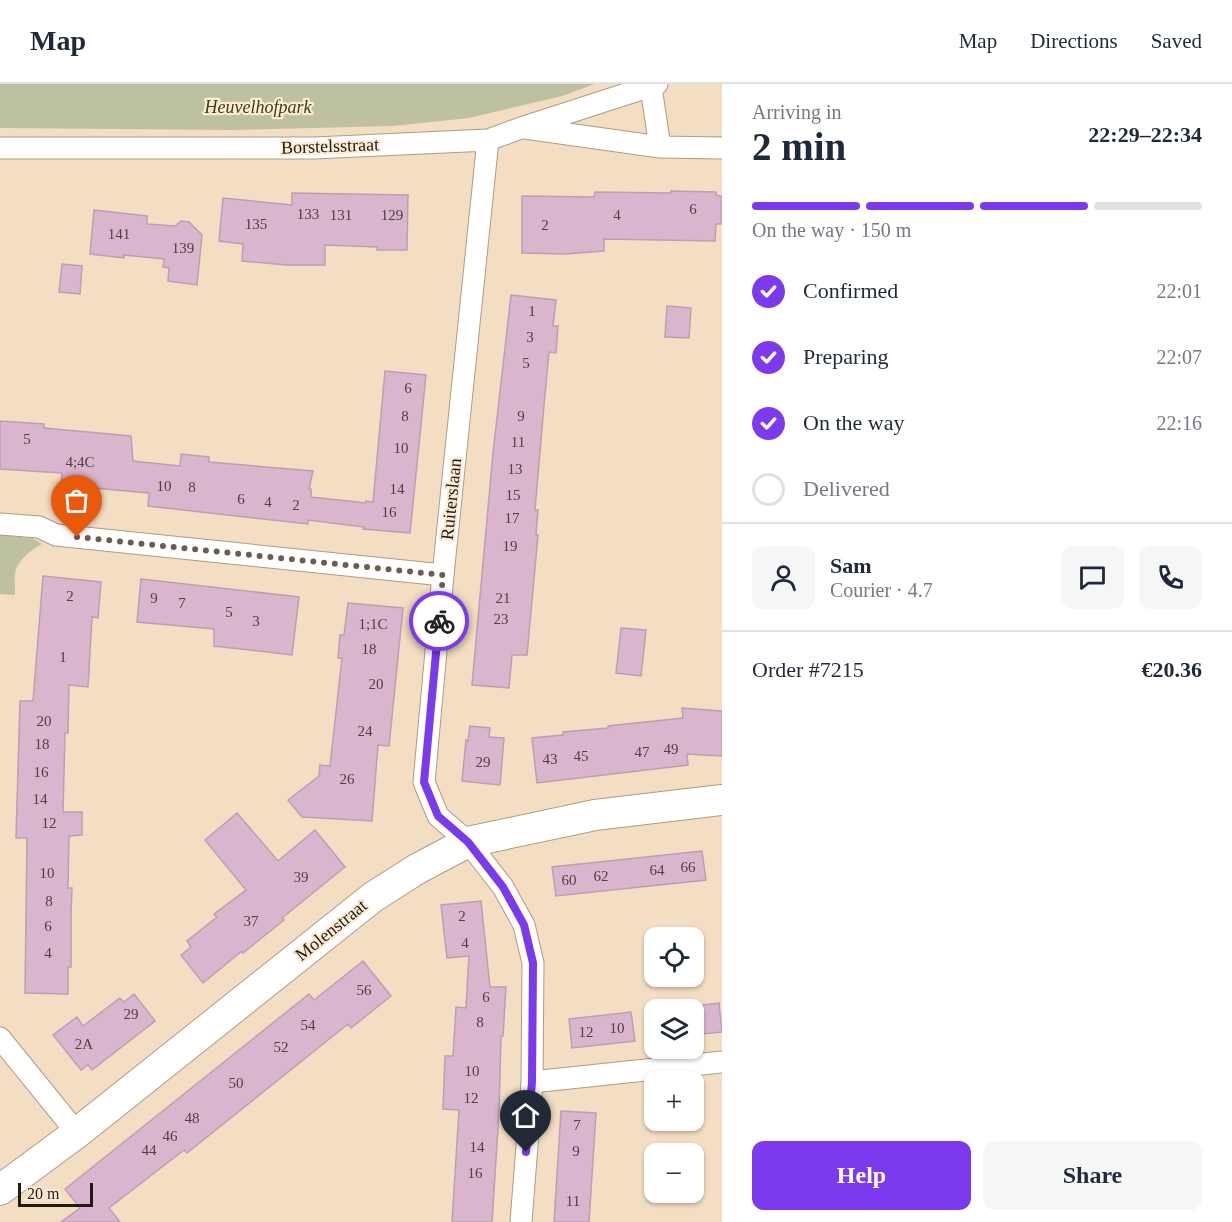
<!DOCTYPE html>
<meta charset="utf-8">
<style>
body{margin:0;font-family:Georgia,serif;background:#f6f6f7;color:#1f2937;height:100vh;display:flex;flex-direction:column;font-size:22px;white-space:nowrap}
*{box-sizing:border-box;margin:0}
p{font-size:20px;color:#747a83}
.icon{flex:none;width:33px;height:33px;fill:none;stroke:currentColor;stroke-width:2;stroke-linecap:round;stroke-linejoin:round}
.map{position:relative;flex:1;overflow:hidden}
.side{display:flex;flex-direction:column;background:#fff;width:510px}
.side>*{flex:none}
.buttons{position:absolute;left:644px;top:843px;display:grid;gap:12px}
.buttons a{display:grid;place-items:center;width:60px;height:60px;border-radius:12px;background:#fff;box-shadow:0 2px 4px #0004;font-size:30px}
.scale{position:absolute;left:18px;bottom:15px;width:75px;box-sizing:border-box;padding-left:6px;border:3px solid #221a10;border-top:0;font-size:16px;line-height:21px;white-space:nowrap;color:#221a10;-webkit-text-stroke:4px #fdebd6;paint-order:stroke}
.pin{position:absolute;display:grid;place-items:center;width:51px;height:51px;color:#fff;margin:-62px -26px;border-radius:50% 50% 50% 0;rotate:-45deg;box-shadow:0 0 6px #0007}
.pin .icon{rotate:45deg}
.courier{position:absolute;display:grid;place-items:center;width:60px;height:60px;margin:-30px;border:4px solid #7c3aed;border-radius:50%;background:#fff;color:#222;box-shadow:0 2px 8px #0007}
.headline em{font-style:normal;font-weight:600}
.headline div{display:flex;flex-direction:column-reverse}
.headline{display:flex;align-items:center;justify-content:space-between;height:102px;padding:0 30px}
h1{font-size:39px;font-weight:600;line-height:45px}
.bar{display:grid;grid-template-columns:repeat(4,1fr);gap:9px 6px;align-content:center;height:72px;padding:0 30px}
.bar i{height:8px;border-radius:4px;background:#e0e1e3}
.bar .selected{background:#7c3aed}
.bar p{grid-column:span 4}
.line{display:flex;align-items:center;gap:15px;padding:0 30px;border-top:2px solid #e0e1e3}
.line div{flex:1}
.round{display:grid;place-items:center;flex:none;width:63px;height:63px;border-radius:12px;background:#f6f6f7}
ol{padding:0 30px;list-style:none}
li{display:flex;align-items:center;gap:18px;height:66px}
li p{margin-inline-start:auto}
li .icon{padding:6px;border-radius:50%;background:#7c3aed;color:#fff;stroke-width:4}
li:last-child{color:#747a83}
li i{width:33px;height:33px;border:3px solid #e0e1e3;border-radius:50%}
.cta{display:flex;gap:12px;margin-top:auto;padding:12px 30px}
.cta a{flex:1;height:69px;border-radius:12px;background:#7c3aed;color:#fff;font-size:24px;font-weight:600;line-height:69px;text-align:center}
.cta a+a{background:#f6f6f7;color:#1f2937}
header{display:flex;align-items:center;gap:36px;box-sizing:border-box;height:84px;padding:0 30px;background:#fff;border-bottom:2px solid #e0e1e3}
header strong{font-size:28px}
nav{display:flex;gap:33px;margin-inline-start:auto;font-size:21px}
main{display:flex;flex:1;min-height:0}
.map>svg:first-child{display:block}
</style>
<header>
<strong>Map</strong>
<nav><a>Map</a><a>Directions</a><a>Saved</a></nav>
</header>
<main>
<div class="map">
<svg width="722" height="1138" viewBox="0 0 722 1138">
<rect width="100%" height="100%" fill="#f3ddc3"/>
<path fill="#bec1a0" d="M0 0H595L562 12 469 34 393 42 233 46 0 44Z
M0 451 32 454 42 460C33 464 20 475 16 485 14 492 15 503 15 510L14 511 0 510Z"/>
<path fill="#dab5ce" stroke="#bc9fb2" stroke-width="1.5" d="M671 107 716 108V111L721 112V140H716L715 157 604 155V167L565 170 522 169V112L594 113 595 108 671 109Z
M292 109 408 111 407 166H377V163L325 161V181H287L242 177 243 160 219 157 223 114 292 121Z
M94 126 147 132V140L175 142 181 137 189 138 202 151 197 201 168 197 169 184 163 183 164 175 124 171V174L90 170Z
M62 180 82 182 80 210 59 208Z
M511 211 556 216 553 242H558L556 269 549 268 544 321 535 426H538L536 451H538L527 571H512L509 604 472 601 493 369Z
M667 222 691 224 689 254 665 253Z
M385 287 426 291 410 449 363 445 364 443 308 436V440L148 422 149 409 61 401 62 389 0 385V337L44 340V344L131 352 133 377 180 382 181 370 209 373V378L313 387 309 405H311V413L366 419V417L373 418Z
M43 492 101 498 98 534 92 533 88 603 69 601 68 649H65L63 728H82V751L69 752 68 804H72L71 829V883H68V910L25 909 27 754H16L20 617H33Z
M141 495 299 513 292 571 214 562V545L137 538Z
M348 519 403 524 389 662 378 661 372 737 302 733 288 716 319 692 320 681 330 682 342 574H338L340 551H344Z
M621 544 646 546 641 592 616 589Z
M682 624 722 627V672L687 670 688 681 537 699 532 654 563 651V648L608 644V642L683 634Z
M470 642 490 644 489 653 504 654 500 701 462 697 466 656 468 657Z
M237 729 278 777 315 746 345 783 282 834 284 836 243 869 242 867 203 899 181 871 191 863 187 857 217 833 214 830 246 806 205 756Z
M702 767 706 796 556 812 552 783Z
M481 817 490 903H506L503 952H501L499 1028 492 1138H452L459 1026 443 1025 445 972H453L456 923 466 924 469 872 447 874 441 821Z
M363 877 391 912 351 944 348 940 187 1069 184 1066 109 1124 120 1138H61L80 1124 65 1105 309 910 314 916Z
M134 910 155 937 92 986 88 981 81 986 53 951 77 933 83 942 120 914 124 918Z
M719 919 722 948 693 951V922Z
M631 928 635 957 572 964 569 935Z
M561 1027 596 1029 589 1138H554Z"/>
<g fill="none" stroke-linecap="round" stroke-linejoin="round">
<defs>
<path id="street" d="M651 3 660 63
M525 44 660 63 722 64
M488 56 443 491 424 698 438 732 468 758 503 803 524 841 533 879 532 998 521 1138
M0 64H315L488 56 521 44 657 0
M0 440 39 443 56 451 443 491
M0 954 77 1049
M532 998 722 978"/>
<path id="secondary" d="M0 1106 77 1049 373 813 417 785 468 758 595 731 722 716"/>
</defs>
<use href="#street" stroke="#b09b83" stroke-width="23"/>
<use href="#secondary" stroke="#b09b83" stroke-width="32"/>
<use href="#street" stroke="#fff" stroke-width="21"/>
<use href="#secondary" stroke="#fff" stroke-width="30"/>
</g>
<g fill="none" stroke-linecap="round" stroke-linejoin="round">
<path stroke="#6b5e4f" stroke-width="6" stroke-dasharray="0 10.8" d="M77 453 443 491 439 537"/>
<path stroke="#7c3aed" stroke-width="8" d="M439 537 424 698 438 732 468 758 503 803 524 841 533 879 532 998 526 1068"/>
</g>
<g text-anchor="middle" dominant-baseline="central" stroke-width="4.5" stroke-linejoin="round" paint-order="stroke">
<g font-size="15" fill="#504140">
<text x="693" y="125">6</text>
<text x="308" y="130">133</text>
<text x="341" y="131">131</text>
<text x="392" y="131">129</text>
<text x="617" y="131">4</text>
<text x="256" y="140">135</text>
<text x="545" y="141">2</text>
<text x="119" y="150">141</text>
<text x="183" y="164">139</text>
<text x="532" y="227">1</text>
<text x="530" y="253">3</text>
<text x="526" y="279">5</text>
<text x="408" y="304">6</text>
<text x="405" y="332">8</text>
<text x="521" y="332">9</text>
<text x="27" y="355">5</text>
<text x="518" y="358">11</text>
<text x="401" y="364">10</text>
<text x="80" y="378">4;4C</text>
<text x="515" y="385">13</text>
<text x="164" y="402">10</text>
<text x="192" y="403">8</text>
<text x="397" y="405">14</text>
<text x="513" y="411">15</text>
<text x="241" y="415">6</text>
<text x="268" y="418">4</text>
<text x="296" y="421">2</text>
<text x="389" y="428">16</text>
<text x="512" y="434">17</text>
<text x="510" y="462">19</text>
<text x="70" y="512">2</text>
<text x="154" y="514">9</text>
<text x="503" y="514">21</text>
<text x="182" y="519">7</text>
<text x="229" y="528">5</text>
<text x="501" y="535">23</text>
<text x="256" y="537">3</text>
<text x="373" y="540">1;1C</text>
<text x="369" y="565">18</text>
<text x="63" y="573">1</text>
<text x="376" y="600">20</text>
<text x="44" y="637">20</text>
<text x="365" y="647">24</text>
<text x="42" y="660">18</text>
<text x="671" y="665">49</text>
<text x="642" y="668">47</text>
<text x="581" y="672">45</text>
<text x="550" y="675">43</text>
<text x="483" y="678">29</text>
<text x="41" y="688">16</text>
<text x="347" y="695">26</text>
<text x="40" y="715">14</text>
<text x="49" y="739">12</text>
<text x="688" y="783">66</text>
<text x="657" y="786">64</text>
<text x="47" y="789">10</text>
<text x="601" y="792">62</text>
<text x="301" y="793">39</text>
<text x="569" y="796">60</text>
<text x="49" y="817">8</text>
<text x="462" y="832">2</text>
<text x="251" y="837">37</text>
<text x="48" y="842">6</text>
<text x="465" y="859">4</text>
<text x="48" y="869">4</text>
<text x="364" y="906">56</text>
<text x="486" y="913">6</text>
<text x="131" y="930">29</text>
<text x="480" y="938">8</text>
<text x="308" y="941">54</text>
<text x="617" y="944">10</text>
<text x="586" y="948">12</text>
<text x="84" y="960">2A</text>
<text x="281" y="963">52</text>
<text x="472" y="987">10</text>
<text x="236" y="999">50</text>
<text x="471" y="1014">12</text>
<text x="192" y="1034">48</text>
<text x="577" y="1041">7</text>
<text x="170" y="1052">46</text>
<text x="477" y="1063">14</text>
<text x="149" y="1066">44</text>
<text x="576" y="1067">9</text>
<text x="475" y="1089">16</text>
<text x="573" y="1117">11</text>
</g>
<g font-size="18" font-style="italic" fill="#3c3e0e" stroke="#fdebd6">
<text x="258" y="23">Heuvelhofpark</text>
</g>
<g font-size="18" fill="#221a10" stroke="#fdebd6">
<text transform="translate(330 62) rotate(-2)">Borstelsstraat</text>
<text transform="translate(451 415) rotate(-84)">Ruiterslaan</text>
<text transform="translate(331 846) rotate(-39)">Molenstraat</text>
</g>
</g>
</svg>
<div class="buttons">
<a><svg class="icon" aria-label="locate" viewBox="0 0 24 24"><circle cx="12" cy="12" r="6"/><path d="M12 2v4M12 18v4M2 12h4M18 12h4"/></svg></a>
<a><svg class="icon" aria-label="layers" viewBox="0 0 24 24"><path d="M12 4l9 5-9 5-9-5zM3 14l9 5 9-5"/></svg></a>
<a>+</a>
<a>−</a>
</div>
<div class="scale">20 m</div>
<div class="pin" style="left:77px;top:453px;background:#ea580c"><svg class="icon" aria-label="bag" viewBox="0 0 24 24"><path d="M5 8h14l-1 12H6zM9 8a3 3 0 0 1 6 0"/></svg></div>
<div class="pin" style="left:526px;top:1068px;background:#1f2937"><svg class="icon" aria-label="home" viewBox="0 0 24 24"><path d="M3 11l9-7 9 7M6 9v11h12V9"/></svg></div>
<div class="courier" style="left:439px;top:537px"><svg class="icon" aria-label="bike" viewBox="0 0 24 24"><circle cx="6" cy="16" r="4"/><circle cx="18" cy="16" r="4"/><path d="M6 16l4-8h5l3 8M10 8l3 8H6M13 5h3"/></svg></div>
</div>
<section class="side">
<div class="headline"><div><h1>2 min</h1><p>Arriving in</p></div><em>22:29–22:34</em></div>
<div class="bar"><i class="selected"></i><i class="selected"></i><i class="selected"></i><i></i><p>On the way · 150 m</p></div>
<ol>
<li><svg class="icon" aria-label="check" viewBox="0 0 24 24"><path d="M5 12l5 5 9-10"/></svg>Confirmed<p>22:01</p></li>
<li><svg class="icon" aria-label="check" viewBox="0 0 24 24"><path d="M5 12l5 5 9-10"/></svg>Preparing<p>22:07</p></li>
<li><svg class="icon" aria-label="check" viewBox="0 0 24 24"><path d="M5 12l5 5 9-10"/></svg>On the way<p>22:16</p></li>
<li><i></i>Delivered</li>
</ol>
<div class="line" style="height:108px"><a class="round"><svg class="icon" aria-label="person" viewBox="0 0 24 24"><circle cx="12" cy="8" r="4"/><path d="M4 21q1-7 8-7t8 7"/></svg></a><div><b>Sam</b><p>Courier · 4.7</p></div><a class="round"><svg class="icon" aria-label="chat" viewBox="0 0 24 24"><path d="M4 5h16v11H9l-5 4z"/></svg></a><a class="round"><svg class="icon" aria-label="phone" viewBox="0 0 24 24"><path d="M5 4h4l2 5-3 2q2 4 5 5l2-3 5 2v4C11 20 4 13 5 4z"/></svg></a></div>
<div class="line" style="height:78px"><div>Order #7215</div><b>€20.36</b></div>
<div class="cta"><a>Help</a><a>Share</a></div>
</section>
</main>
